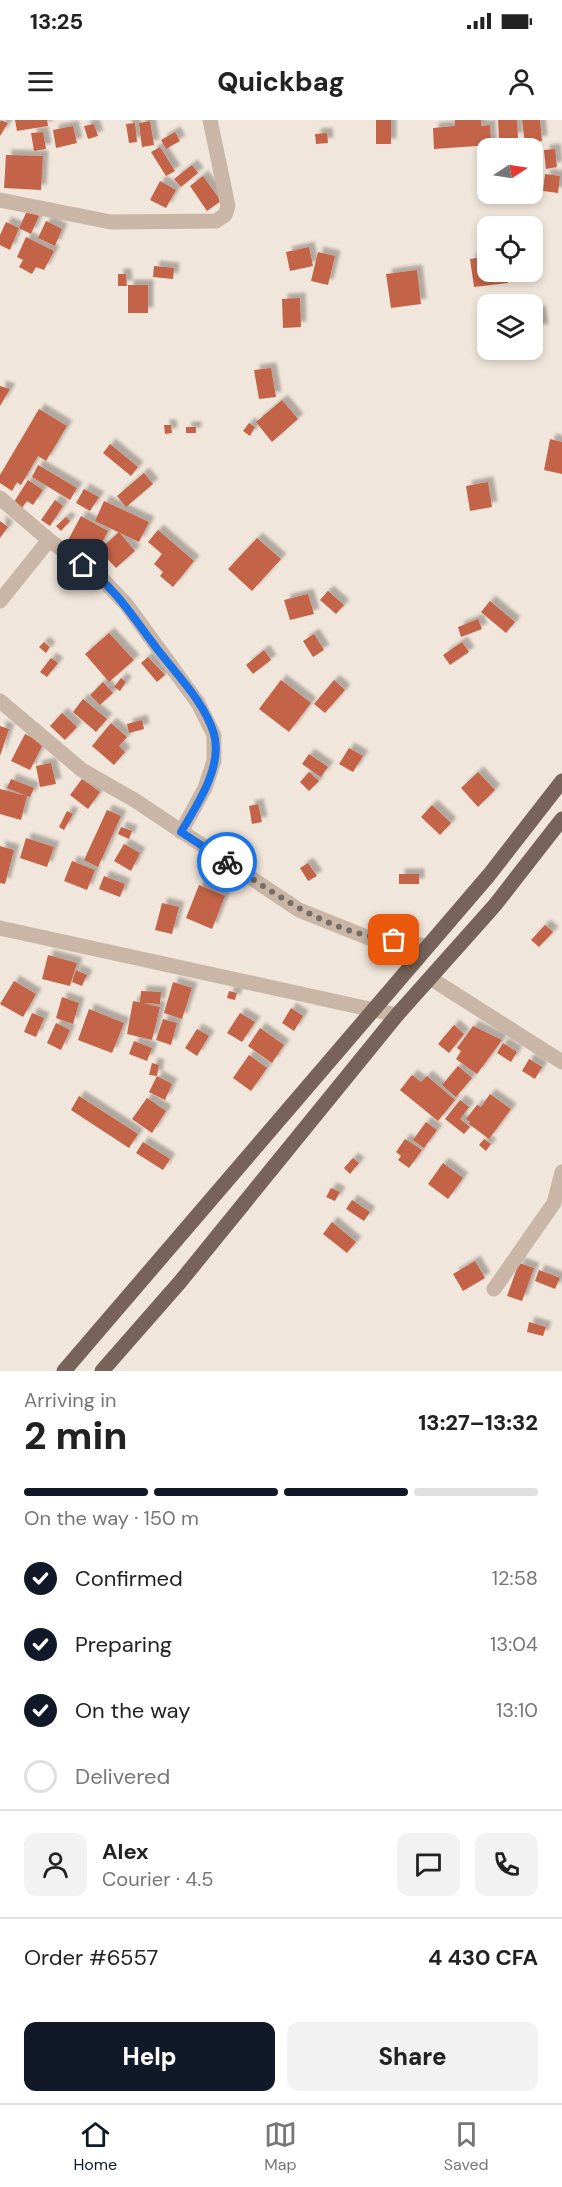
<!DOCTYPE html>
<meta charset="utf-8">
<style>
body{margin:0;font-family:"DM Sans",sans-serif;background:#f2f2f2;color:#222;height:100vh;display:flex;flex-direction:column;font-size:22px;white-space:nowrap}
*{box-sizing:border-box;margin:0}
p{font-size:20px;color:#767676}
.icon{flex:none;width:33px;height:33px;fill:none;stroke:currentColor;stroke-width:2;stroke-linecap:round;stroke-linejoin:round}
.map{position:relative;height:1251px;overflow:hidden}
.drawer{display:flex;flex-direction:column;background:#fff;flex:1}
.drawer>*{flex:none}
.needle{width:39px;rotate:78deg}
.tools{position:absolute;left:477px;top:18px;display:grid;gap:12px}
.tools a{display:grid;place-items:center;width:66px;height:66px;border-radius:12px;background:#fff;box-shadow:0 3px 9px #0003;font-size:30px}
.pin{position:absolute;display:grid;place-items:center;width:51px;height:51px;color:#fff;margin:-26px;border-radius:12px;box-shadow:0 3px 9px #0006}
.courier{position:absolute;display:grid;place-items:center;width:60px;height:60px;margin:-30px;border:4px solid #1a73e8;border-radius:50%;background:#fff;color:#222;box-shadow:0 2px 8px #0007}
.overview em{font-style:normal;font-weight:800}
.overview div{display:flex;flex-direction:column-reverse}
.overview{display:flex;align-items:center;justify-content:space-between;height:102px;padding:0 24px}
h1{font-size:39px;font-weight:800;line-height:45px}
.bar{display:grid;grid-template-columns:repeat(4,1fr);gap:9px 6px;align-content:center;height:72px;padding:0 24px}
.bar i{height:8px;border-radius:4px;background:#e0e0e0}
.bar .on{background:#111827}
.bar p{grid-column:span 4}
.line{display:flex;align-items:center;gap:15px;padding:0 24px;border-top:2px solid #e0e0e0}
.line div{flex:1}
.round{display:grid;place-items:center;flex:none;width:63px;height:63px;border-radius:12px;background:#f2f2f2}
ol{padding:0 24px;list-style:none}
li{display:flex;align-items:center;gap:18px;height:66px}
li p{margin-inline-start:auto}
li .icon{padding:6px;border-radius:50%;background:#111827;color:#fff;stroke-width:4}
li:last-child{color:#767676}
li i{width:33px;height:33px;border:3px solid #e0e0e0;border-radius:50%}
.primary-button{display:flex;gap:12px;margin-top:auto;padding:12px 24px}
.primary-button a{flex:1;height:69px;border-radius:12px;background:#111827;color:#fff;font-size:24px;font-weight:800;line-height:69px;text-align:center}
.primary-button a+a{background:#f2f2f2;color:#222}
.status{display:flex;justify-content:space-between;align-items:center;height:42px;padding:0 30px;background:#fff;direction:ltr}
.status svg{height:16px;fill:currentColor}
header{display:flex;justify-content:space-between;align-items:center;height:78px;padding:0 24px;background:#fff;font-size:27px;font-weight:800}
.dock{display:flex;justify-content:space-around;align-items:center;height:84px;border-top:2px solid #e0e0e0;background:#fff;font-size:16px;color:#767676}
.dock a{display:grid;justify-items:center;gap:3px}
.dock .on{color:#111827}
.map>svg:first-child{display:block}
</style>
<div class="status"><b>13:25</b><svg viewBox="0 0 49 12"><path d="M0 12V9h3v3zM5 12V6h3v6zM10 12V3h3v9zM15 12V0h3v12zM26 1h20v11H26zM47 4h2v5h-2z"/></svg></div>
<header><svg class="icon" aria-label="menu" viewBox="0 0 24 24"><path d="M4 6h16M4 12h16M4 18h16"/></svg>Quickbag<svg class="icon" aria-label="person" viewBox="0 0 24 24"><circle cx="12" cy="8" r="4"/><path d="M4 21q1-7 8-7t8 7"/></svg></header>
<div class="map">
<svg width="562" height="1251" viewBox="0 0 562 1251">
<defs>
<filter id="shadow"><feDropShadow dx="5.5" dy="-5.5" stdDeviation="1.5" flood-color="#0004"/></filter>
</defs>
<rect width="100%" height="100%" fill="#f1e6db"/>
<path fill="#c36447" filter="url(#shadow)" d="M1 0 8 3 0 16V2Z
M15 0H47L48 6 17 11Z
M376 0H391V24H376Z
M455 0H481V6L490 5 491 25 434 29 433 8 455 6Z
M498 0H517L518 18 499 19Z
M522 0H540L542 21 525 24Z
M150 1 154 25 142 27 139 3Z
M135 3 137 22 129 23 126 4Z
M94 4 98 16 88 19 84 6Z
M73 6 77 23 56 28 53 10Z
M43 12 46 29 34 31 31 13Z
M175 12 180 21 166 29 161 20Z
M327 13 328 23 316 24 315 14Z
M160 27 175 51 166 56 151 32Z
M555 29 557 47 546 49 544 30Z
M6 35 43 36 41 70 4 68Z
M192 45 198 53 181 67 174 59Z
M545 54 560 56 558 73 543 71Z
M203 56 221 81 207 91 190 66Z
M160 61 176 70 166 88 150 80Z
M27 91 39 96 31 114 19 108Z
M46 101 62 109 55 126 38 118Z
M6 102 19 108 10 130 0 125V115Z
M26 117 54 131 44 150 36 147 32 154 19 147 23 140 17 137Z
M309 127 313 146 290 151 286 132Z
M318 132 335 136 328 165 311 161Z
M488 136V152H506L508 163 474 167 470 139Z
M154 146 174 148 173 159 153 157Z
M417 150 421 184 391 188 386 154Z
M118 154H126L127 166H118Z
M128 165H148V193H128Z
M300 178 301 207 283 208 282 179Z
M540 191 543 209 532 211V192Z
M271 248 276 277 259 279 254 250Z
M0 266 10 269 0 286Z
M282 280 298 299 272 322 256 302Z
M39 289 67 306 46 341 38 336 21 365 17 362 12 371 0 363V355Z
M249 303 255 307 250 316 243 311Z
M164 305H171L172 313 165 314Z
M186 307H196V313H186Z
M550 319 562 322V354L544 350Z
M110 324 138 347 131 356 103 333Z
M38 345 77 368 70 380 32 357Z
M144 353 153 364 126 387 117 376Z
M28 360 43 370 33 385 27 381 22 388 14 382Z
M488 362 492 387 470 391 466 366Z
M84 369 99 377 90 391 76 383Z
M55 380 63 386 50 406 41 400Z
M104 381 149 402 139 422 95 401Z
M81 396 108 411 95 436 67 422Z
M66 397 70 401 61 411 56 406Z
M0 401 8 407 0 418Z
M158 410 194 441 173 467 160 456 163 452 154 444 162 434 148 422Z
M119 412 135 431 116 448 99 430Z
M257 418 281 439 252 471 228 449Z
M328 471 344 485 336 494 320 480Z
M308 474 314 494 290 500 284 480Z
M490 481 515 502 506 513 481 492Z
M478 499 482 509 461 517 458 507Z
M109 513 134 540 109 562 85 534Z
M314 514 324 530 313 537 303 521Z
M44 522 50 527 46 533 39 527Z
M462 522 469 532 450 545 443 535Z
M264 530 271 540 253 554 246 545Z
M148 537 165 555 157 562 141 543Z
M51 538 58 543 47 557 40 552Z
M121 558 126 562 120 571 114 567Z
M281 560 311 583 289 612 259 589Z
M334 560 345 570 325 593 314 584Z
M103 562 113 573 100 585 90 575Z
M83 579 107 599 96 612 73 592Z
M62 593 77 607 65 620 50 606Z
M142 600 144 609 129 613 127 604Z
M111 603 127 617 119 626 125 632 114 645 92 626Z
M0 606 9 609 0 636Z
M25 614 43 624 30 650 11 641Z
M349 628 363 636 353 652 339 644Z
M309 634 328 647 321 657 302 644Z
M51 643 56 664 40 667 36 646Z
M309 652 319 661 309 671 300 662Z
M478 652 495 670 478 687 461 668Z
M11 659 34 668 30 677 27 676 21 700 0 694V669L27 676 7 668Z
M82 659 100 672 88 689 70 675Z
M258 684 262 702 252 704 249 686Z
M432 685 451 703 440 715 421 697Z
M107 690 121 696 98 747 84 740Z
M67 691 73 694 64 710 59 707Z
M121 707 132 711 129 719 118 714Z
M26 718 54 727 47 747 20 738Z
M124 724 140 733 131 751 114 741Z
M0 726 14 730 5 764 0 763Z
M72 741 95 750 87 770 64 761Z
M308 743 317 756 308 761 300 748Z
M399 754H419V764H399Z
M104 756 125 764 120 777 99 769Z
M199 765 225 776 212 809 186 798Z
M162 783 179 787 172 814 155 810Z
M545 805 553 812 539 827 531 820Z
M48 835 77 843 70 866 42 859Z
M76 850 87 855 82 866 72 862Z
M14 861 36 874 23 897 0 884Z
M173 862 192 868 182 899 164 893Z
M141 871 161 872 160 884 140 883Z
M229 871 237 873 235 880 227 878Z
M62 877 79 883 73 904 56 898Z
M133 881 160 887 152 920 127 914Z
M291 888 303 896 294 911 282 903Z
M89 889 124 903 112 933 78 920Z
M32 893 44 898 36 917 24 912Z
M240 893 255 902 242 922 227 913Z
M163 899 177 903 171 925 156 920Z
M56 903 70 910 61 930 47 923Z
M454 905 464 914 449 933 438 924Z
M473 906 502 920 477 954 456 939 461 931 457 928Z
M260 908 284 925 272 943 248 926Z
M197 909 209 916 197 936 185 928Z
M134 921 152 928 147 941 129 934Z
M503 923 517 932 511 942 497 933Z
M249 935 267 948 251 971 233 958Z
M529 939 542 947 535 959 522 951Z
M152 943 159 945 157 956 149 955Z
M458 946 472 958 456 977 442 965Z
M412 955 421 962 427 956 455 980 438 1001 400 970Z
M157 956 172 964 165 980 149 972Z
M490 974 511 989 489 1019 469 1004 470 1002 466 999 477 985 481 987Z
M79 976 138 1014 129 1028 71 990Z
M147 978 166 991 152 1013 132 999Z
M460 980 469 987 460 999 470 1007 464 1014 445 999Z
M426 1002 437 1010 424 1028 413 1020Z
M405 1019 422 1030 409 1048 398 1040 401 1036 396 1032Z
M484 1019 491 1024 486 1031 479 1025Z
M143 1022 170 1039 163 1050 136 1033Z
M353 1038 359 1043 350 1054 344 1048Z
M443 1043 463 1058 448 1079 428 1064Z
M331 1068 340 1072 335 1081 326 1077Z
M352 1080 370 1092 364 1101 346 1089Z
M332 1102 356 1122 347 1133 323 1114Z
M475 1141 485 1158 463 1171 453 1154Z
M519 1143 534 1148 522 1181 507 1176Z
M539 1150 560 1158 555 1169 535 1161Z
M529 1202 546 1207 543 1216 527 1212Z"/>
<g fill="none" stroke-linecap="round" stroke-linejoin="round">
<path stroke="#c9b6a7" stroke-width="15" d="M0 80 111 102 216 101 225 95 228 86 210 0
M0 378 49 420 100 457 126 484 198 583 214 615V641L205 668 181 712
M0 481 49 420
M0 581 82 650 136 681 299 790 369 818 427 826
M0 808 397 895
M430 858 562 942
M494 1169 554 1083 562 1052"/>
<path stroke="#776359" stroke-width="15" d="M64 1251 489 755 562 661
M102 1251 180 1162 397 895 495 785 562 699"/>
</g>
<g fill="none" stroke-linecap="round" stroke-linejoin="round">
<path stroke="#776d67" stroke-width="6" stroke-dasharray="0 10.8" d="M227 742C278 776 330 814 394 820"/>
<path stroke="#1a73e8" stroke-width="8" d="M83 445C118 470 133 498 158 530 177 555 205 583 214 614 223 647 197 685 181 712L227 742"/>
</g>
</svg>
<div class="tools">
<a><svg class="needle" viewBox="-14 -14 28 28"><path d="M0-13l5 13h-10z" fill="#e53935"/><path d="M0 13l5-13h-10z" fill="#767676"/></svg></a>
<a><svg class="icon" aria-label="locate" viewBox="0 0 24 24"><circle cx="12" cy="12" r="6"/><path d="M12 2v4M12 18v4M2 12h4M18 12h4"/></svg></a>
<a><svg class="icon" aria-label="layers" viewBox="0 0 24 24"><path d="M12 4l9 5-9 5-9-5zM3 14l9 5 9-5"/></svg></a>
</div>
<div class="pin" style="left:394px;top:820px;background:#ea580c"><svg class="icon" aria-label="bag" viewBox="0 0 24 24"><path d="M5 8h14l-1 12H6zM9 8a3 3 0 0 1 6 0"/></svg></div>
<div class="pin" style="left:83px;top:445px;background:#1f2937"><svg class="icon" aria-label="home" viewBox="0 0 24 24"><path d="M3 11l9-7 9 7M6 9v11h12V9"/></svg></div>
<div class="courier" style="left:227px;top:742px"><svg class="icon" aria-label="bike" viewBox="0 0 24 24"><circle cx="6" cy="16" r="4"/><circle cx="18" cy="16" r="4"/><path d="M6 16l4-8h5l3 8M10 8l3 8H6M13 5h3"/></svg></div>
</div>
<section class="drawer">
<div class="overview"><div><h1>2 min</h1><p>Arriving in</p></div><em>13:27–13:32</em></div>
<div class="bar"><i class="on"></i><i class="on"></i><i class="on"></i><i></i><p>On the way · 150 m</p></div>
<ol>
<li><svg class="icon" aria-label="check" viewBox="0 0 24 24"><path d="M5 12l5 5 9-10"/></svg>Confirmed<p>12:58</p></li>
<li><svg class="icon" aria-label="check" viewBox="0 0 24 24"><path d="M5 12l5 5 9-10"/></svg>Preparing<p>13:04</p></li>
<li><svg class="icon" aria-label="check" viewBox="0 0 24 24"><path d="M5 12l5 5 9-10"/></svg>On the way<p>13:10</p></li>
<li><i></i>Delivered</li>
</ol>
<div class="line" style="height:108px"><a class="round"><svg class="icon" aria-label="person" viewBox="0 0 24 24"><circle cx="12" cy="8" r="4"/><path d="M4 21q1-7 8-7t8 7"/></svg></a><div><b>Alex</b><p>Courier · 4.5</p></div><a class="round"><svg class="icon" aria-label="chat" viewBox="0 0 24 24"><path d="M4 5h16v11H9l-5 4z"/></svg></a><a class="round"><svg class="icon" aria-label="phone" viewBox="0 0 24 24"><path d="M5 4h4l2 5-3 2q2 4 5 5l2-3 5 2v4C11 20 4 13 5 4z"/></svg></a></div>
<div class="line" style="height:78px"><div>Order #6557</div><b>4 430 CFA</b></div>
<div class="primary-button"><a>Help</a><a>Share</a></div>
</section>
<nav class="dock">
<a class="on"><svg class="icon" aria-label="home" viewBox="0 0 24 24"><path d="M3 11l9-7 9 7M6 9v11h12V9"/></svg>Home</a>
<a><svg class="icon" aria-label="map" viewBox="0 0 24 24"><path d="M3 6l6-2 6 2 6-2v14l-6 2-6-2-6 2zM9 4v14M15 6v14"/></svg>Map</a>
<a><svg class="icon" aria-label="saved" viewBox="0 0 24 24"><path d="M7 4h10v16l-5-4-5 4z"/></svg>Saved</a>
</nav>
